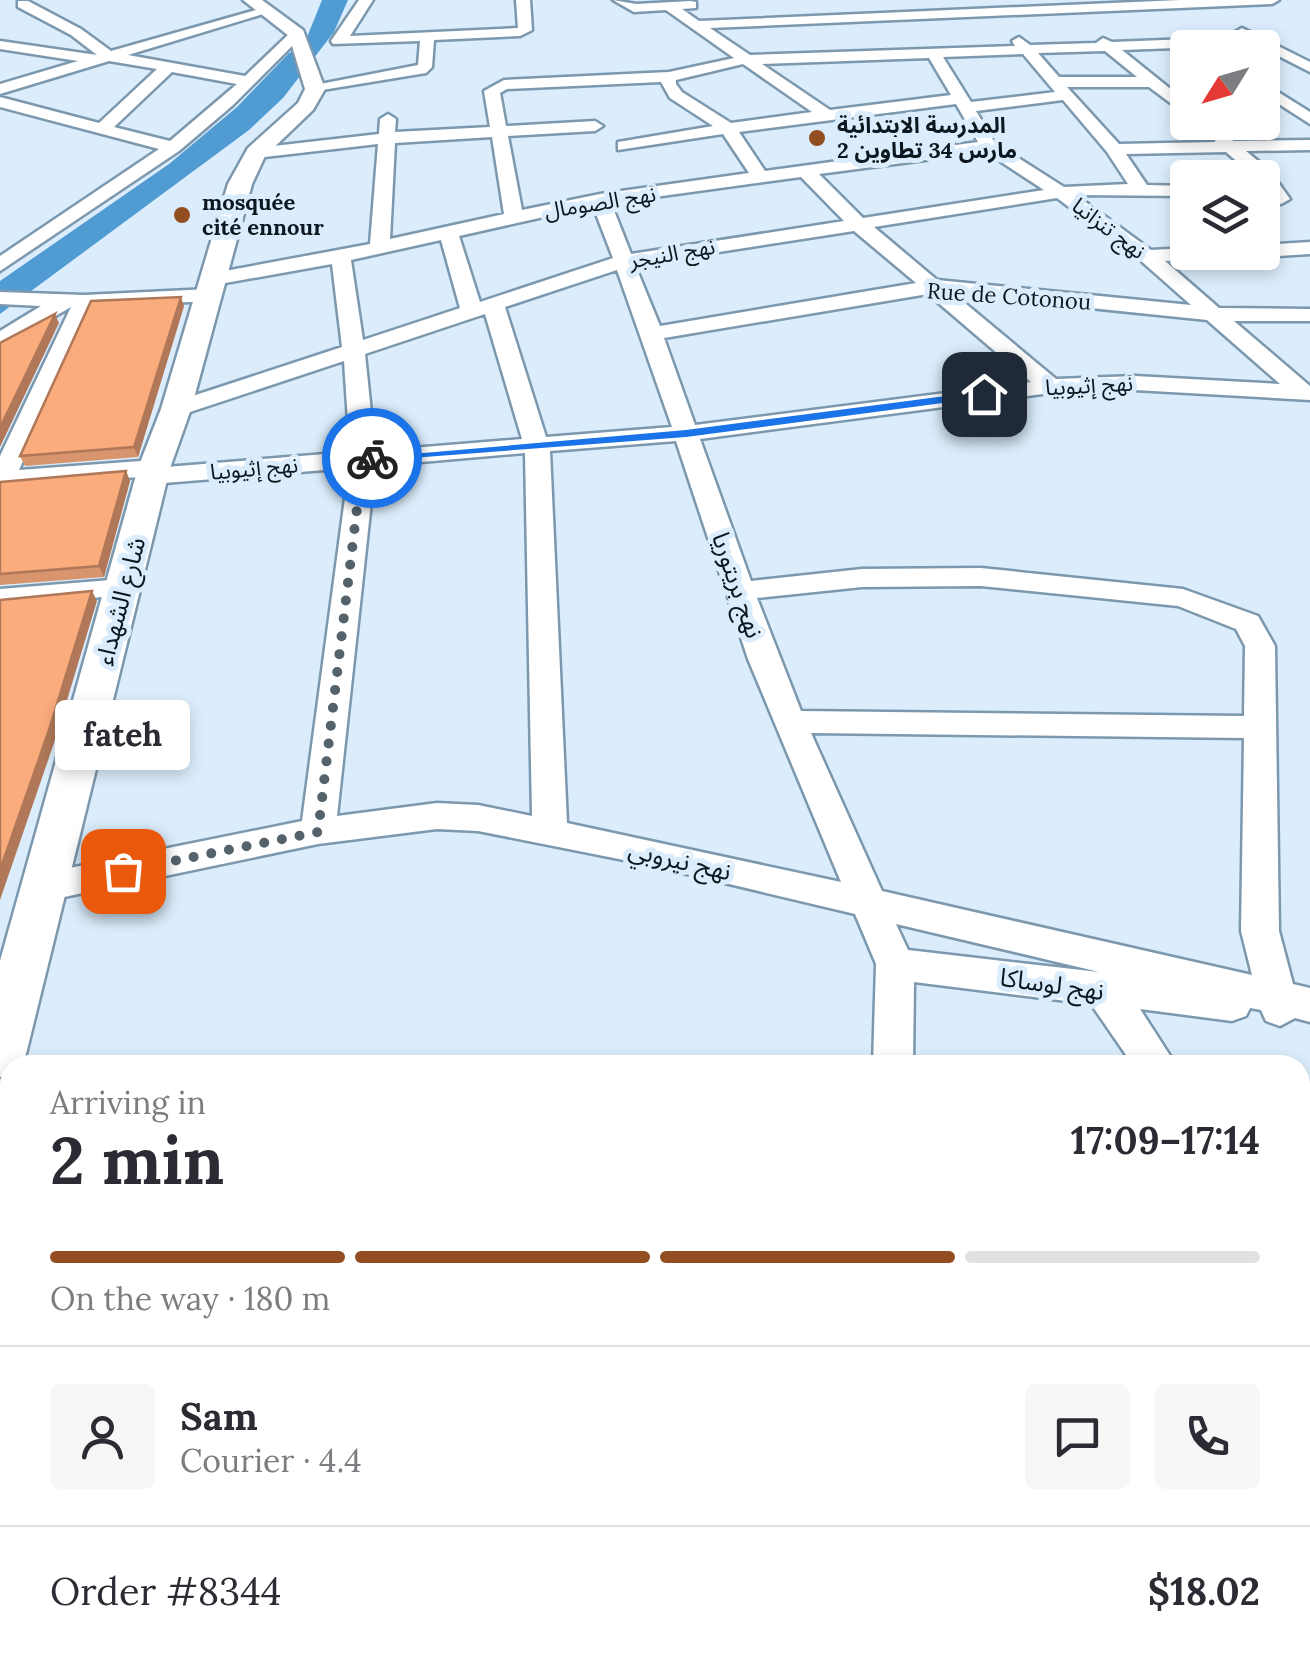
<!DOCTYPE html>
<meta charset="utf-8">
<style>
body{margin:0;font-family:Lora,"Noto Sans Arabic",serif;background:#f7f7f7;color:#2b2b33;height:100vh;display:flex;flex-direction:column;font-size:38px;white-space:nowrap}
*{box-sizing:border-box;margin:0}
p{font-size:32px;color:#7c7c81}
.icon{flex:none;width:55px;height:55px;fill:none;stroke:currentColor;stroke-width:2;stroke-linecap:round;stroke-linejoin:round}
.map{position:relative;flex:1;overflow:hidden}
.side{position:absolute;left:0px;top:1055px;width:1310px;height:622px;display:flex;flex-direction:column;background:#fff;border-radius:30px 30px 0 0;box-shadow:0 5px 15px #0003}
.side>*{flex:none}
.needle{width:65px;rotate:233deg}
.controls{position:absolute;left:1170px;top:30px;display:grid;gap:20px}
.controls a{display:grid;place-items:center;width:110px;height:110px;border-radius:10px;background:#fff;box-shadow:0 5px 15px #0003;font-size:50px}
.pin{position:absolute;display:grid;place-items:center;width:85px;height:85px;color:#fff;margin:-42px;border-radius:20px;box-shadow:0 5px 15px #0006}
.courier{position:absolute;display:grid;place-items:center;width:100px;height:100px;margin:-50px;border:8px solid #1a73e8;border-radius:50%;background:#fff;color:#222;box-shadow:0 2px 12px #0007}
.bubble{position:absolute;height:70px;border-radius:10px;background:#fff;box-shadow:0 5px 15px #0003;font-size:32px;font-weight:700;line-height:70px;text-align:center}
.head em{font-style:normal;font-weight:700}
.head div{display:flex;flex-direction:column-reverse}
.head{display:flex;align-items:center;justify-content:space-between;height:170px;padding:0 50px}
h1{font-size:65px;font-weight:700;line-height:75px}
.bar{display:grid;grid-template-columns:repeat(4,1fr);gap:15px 10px;align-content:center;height:120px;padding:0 50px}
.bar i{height:12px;border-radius:8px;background:#e1e1e2}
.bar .selected{background:#924e21}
.bar p{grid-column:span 4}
.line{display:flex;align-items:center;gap:25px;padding:0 50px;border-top:2px solid #e1e1e2}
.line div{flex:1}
.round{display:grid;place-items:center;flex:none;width:105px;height:105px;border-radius:10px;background:#f7f7f7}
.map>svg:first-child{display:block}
</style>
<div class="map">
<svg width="1310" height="1676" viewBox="0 0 1310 1676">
<rect width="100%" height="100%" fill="#dbedfc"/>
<path fill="#4f9bd2" d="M322 0H348L334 32 283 98 249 130 0 314V281L169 164 237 107 289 53 303 47Z"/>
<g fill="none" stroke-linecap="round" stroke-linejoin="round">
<defs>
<path id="minor" d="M359 0H373L350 36 518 28 516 0H530L532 30 520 36 434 40 432 67 426 73 310 92V86L418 65 420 41 333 44 331 41Z
M613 0 636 4 691 1 696 2V8L682 9 699 21 1180 0H1279L1272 4 710 28 750 55 1015 46 1012 41 1019 37 1030 45 1096 43 1103 38 1112 42 1242 37 1235 32 1242 28 1310 62V72L1257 45 1122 50 1188 103V116L1149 87H1067L1119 144 1215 142 1216 136 1222 135 1234 141 1310 140V150L1246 151 1270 171 1290 199 1281 204 1275 203 1262 186V178H1256L1226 152 1126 154 1147 185 1188 186V196L1076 195 1151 250 1188 248V252H1234L1224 258 1165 261 1219 308 1310 309V321H1234L1310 386V400L1135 390 1050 393 700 439 751 581 862 569 981 568 1183 589 1258 616 1275 646 1279 931 1293 984 1310 988V1022L1295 1018 1280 1026 1266 1021 1261 1010 1250 1008 1246 1016 1232 1021 1140 1009 1176 1065H1133L1091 1004 914 982 913 1065H873L876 964 855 914 649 865 478 831 437 829 318 844 45 901 32 897 27 887 32 877 45 873 302 821 349 468 152 484 140 477 11 486 0 491V456L71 307 0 348V331L41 306 0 304V292L84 295 210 289 220 295 210 301 92 307 19 470 154 460 166 467 350 452 344 361 184 414H168L164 409 168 404 342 347 332 264 214 285 204 279 214 273 370 244 378 144 256 158 247 153 256 148 379 134 380 119 388 114 396 119 395 132 490 127 484 91 504 80 669 72 734 58 666 10 634 12ZM1105 51 1137 77H1059L1038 53ZM1023 54 1055 92 971 102 943 57ZM929 58 951 95 830 110 762 64ZM743 64 812 112 731 123 682 92 676 84V80ZM661 82 670 98 713 126 618 142V150L723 134 749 173 600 194 522 210 508 136 595 131 603 126 595 121 506 126 500 93 507 89ZM1063 100 1107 152 1128 184 1064 187 995 143 976 111ZM956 104 978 142 765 171 739 132ZM492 137 504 214 390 239 395 143ZM986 152 1044 190 863 218 819 174ZM801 177 844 221 631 254 611 203ZM1057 198 1140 260 1191 305 937 280 874 227ZM593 206 613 258 480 302 459 236ZM854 231 916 283 660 326 635 265ZM441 240 460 308 363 340 351 260ZM617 270 672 427 546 437 505 307ZM928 294 1031 382 695 425 664 338ZM954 294 1207 320 1280 384 1135 376 1056 379ZM485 314 522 439 375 451 365 354ZM676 441 748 659 841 882 567 823 550 451ZM525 453 532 816 478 805 437 803 337 816 375 466ZM981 586 1178 606 1236 629 1245 646 1244 716 801 711 757 598 862 587ZM811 733 1244 738 1241 931 1252 975 882 891ZM896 924 1099 972 908 950Z
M18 1H28L81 29 111 51 270 6V12L128 55 245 76 292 31 304 34 233 105 179 151 0 271V256L159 149 0 107V97L99 123 157 69 109 61 0 94V84L78 61 0 49V41L97 55 71 35 18 7ZM172 72 237 84 170 141 114 127Z
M1262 82 1310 112V124L1262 93Z
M1310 242V254L1262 257 1253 252H1262V245Z
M123 579 133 582 137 588 133 594 0 607V589Z
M1300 1131 1310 1133V1173L1300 1171Z
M0 1391 10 1395V1445L0 1441Z
M1300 1411 1310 1413V1463L1300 1461Z
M613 1668H688L691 1676H616Z
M848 1668H904V1676H848Z"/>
<path id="major" d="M243 0H262L303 30 325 89 313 110 265 156 252 184 191 409 170 468 26 1054 21 1065H10V1073L0 1077V961L138 468 161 409 228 184 248 148 298 103 305 89 289 36Z"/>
</defs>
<use href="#minor" stroke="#7c98ae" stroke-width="5"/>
<use href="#major" stroke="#7c98ae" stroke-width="5"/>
<use href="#minor" fill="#fff" fill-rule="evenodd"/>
<use href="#major" fill="#fff" fill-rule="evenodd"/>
</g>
<path fill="#d8946c" d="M184 306 138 457 25 466 20 456Z
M126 471 130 481 104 577 0 585V482Z"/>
<path fill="#b07858" d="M181 297 184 306 138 457 134 447Z
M55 314 59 323 0 447V428Z
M126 471 130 481 104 577 99 566Z
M92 591 97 601 54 743 0 900V870Z"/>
<path fill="#fbac7d" stroke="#b07858" stroke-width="2.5" d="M181 297 134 447 20 456 91 301Z
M55 314 0 428V343Z
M126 471 99 566 0 574V482Z
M92 591 48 733 0 870V600Z"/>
<path fill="#1a73e8" d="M984 391 988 397 686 437 372 461 366 458 686 430Z"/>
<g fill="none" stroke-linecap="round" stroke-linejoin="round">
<path stroke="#54626c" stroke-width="10" stroke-dasharray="0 18" d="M123 871 318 832 363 458H372"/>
</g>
<g fill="#924e21" stroke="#dbedfc" stroke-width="4">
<circle cx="817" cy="138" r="10"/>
<circle cx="182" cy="215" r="10"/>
</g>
<g text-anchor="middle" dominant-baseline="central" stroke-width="10" stroke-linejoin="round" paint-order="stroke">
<g font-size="22" font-weight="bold" fill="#0c171f" stroke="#dbedfc" text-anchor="start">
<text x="837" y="125">المدرسة الابتدائية<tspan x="837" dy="25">2 مارس 34 تطاوين</tspan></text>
<text x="202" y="202">mosquée<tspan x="202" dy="25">cité ennour</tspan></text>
</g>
<g font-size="22" fill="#0c171f" stroke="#dbedfc">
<text transform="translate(600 202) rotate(-9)">نهج الصومال</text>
<text transform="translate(1109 228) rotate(37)">نهج تنزانيا</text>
<text transform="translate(672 253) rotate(-10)">نهج النيجر</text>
<text transform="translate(1009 296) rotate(4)">Rue de Cotonou</text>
<text transform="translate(1089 385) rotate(-3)">نهج إثيوبيا</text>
<text transform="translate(254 468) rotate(-5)">نهج إثيوبيا</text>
</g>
<g font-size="25" fill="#0c171f" stroke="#dbedfc">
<text transform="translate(738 585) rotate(71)">نهج بريتوريا</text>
<text transform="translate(120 601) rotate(-75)">شارع الشهداء</text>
<text transform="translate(680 860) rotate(13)">نهج نيروبي</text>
<text transform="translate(1052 984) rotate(8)">نهج لوساكا</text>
</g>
</g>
</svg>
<div class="controls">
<a><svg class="needle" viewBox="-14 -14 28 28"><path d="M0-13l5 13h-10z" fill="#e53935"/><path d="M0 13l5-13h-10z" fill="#7c7c81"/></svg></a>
<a><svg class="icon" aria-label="layers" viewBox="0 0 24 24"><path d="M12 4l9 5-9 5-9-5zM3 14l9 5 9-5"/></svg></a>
</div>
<div class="pin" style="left:123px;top:871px;background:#ea580c"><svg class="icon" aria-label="bag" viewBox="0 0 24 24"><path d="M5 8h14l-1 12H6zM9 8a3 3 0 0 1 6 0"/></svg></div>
<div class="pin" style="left:984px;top:394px;background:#1f2937"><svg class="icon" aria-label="home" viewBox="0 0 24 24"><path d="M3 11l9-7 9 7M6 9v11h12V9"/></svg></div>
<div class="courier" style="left:372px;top:458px"><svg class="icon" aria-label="bike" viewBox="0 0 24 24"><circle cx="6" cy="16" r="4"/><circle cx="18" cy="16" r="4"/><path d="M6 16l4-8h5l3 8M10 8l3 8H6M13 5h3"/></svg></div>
<div class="bubble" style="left:55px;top:700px;width:135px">fateh</div>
<section class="side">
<div class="head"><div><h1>2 min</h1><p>Arriving in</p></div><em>17:09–17:14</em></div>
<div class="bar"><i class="selected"></i><i class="selected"></i><i class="selected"></i><i></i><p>On the way · 180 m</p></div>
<div class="line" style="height:180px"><a class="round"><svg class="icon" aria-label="person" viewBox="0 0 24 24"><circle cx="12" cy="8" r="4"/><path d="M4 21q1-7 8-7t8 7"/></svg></a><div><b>Sam</b><p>Courier · 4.4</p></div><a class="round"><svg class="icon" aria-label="chat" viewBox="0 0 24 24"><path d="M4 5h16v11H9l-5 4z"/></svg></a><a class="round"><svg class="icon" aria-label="phone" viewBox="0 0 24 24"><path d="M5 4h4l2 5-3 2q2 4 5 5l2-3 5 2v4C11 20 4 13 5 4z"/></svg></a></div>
<div class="line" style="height:130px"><div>Order #8344</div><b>$18.02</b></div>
</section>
</div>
